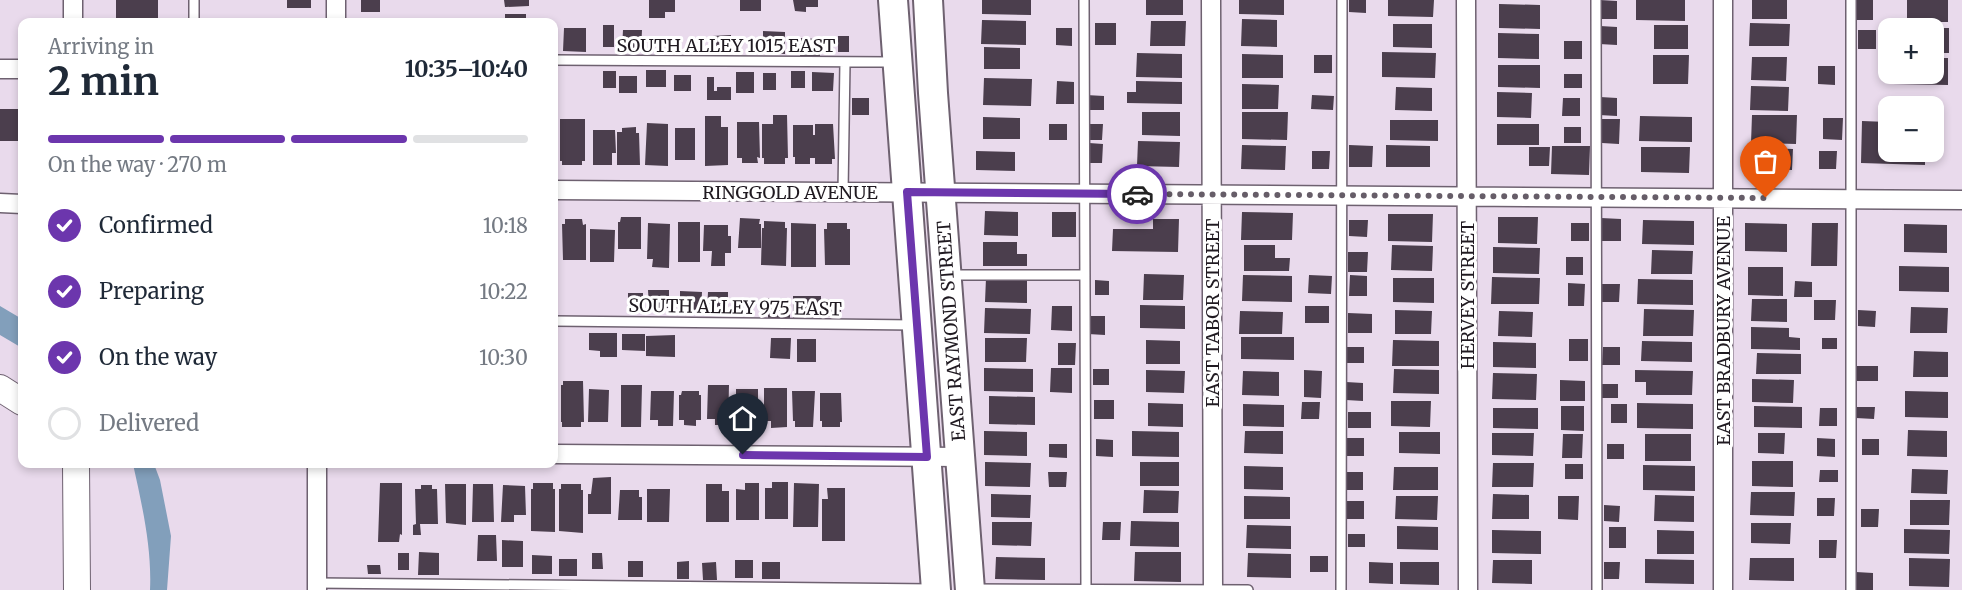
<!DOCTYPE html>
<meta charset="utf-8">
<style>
body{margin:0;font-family:Merriweather,serif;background:#f2f2f3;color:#1f2937;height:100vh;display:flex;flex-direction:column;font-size:22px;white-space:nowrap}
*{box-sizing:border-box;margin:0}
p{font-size:20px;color:#747a83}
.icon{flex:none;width:33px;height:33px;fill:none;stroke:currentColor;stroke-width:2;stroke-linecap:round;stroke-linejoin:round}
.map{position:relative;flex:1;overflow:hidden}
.details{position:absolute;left:18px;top:18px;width:540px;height:450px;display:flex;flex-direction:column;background:#fff;border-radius:12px;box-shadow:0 3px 9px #0003}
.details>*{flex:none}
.controls{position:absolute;left:1878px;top:18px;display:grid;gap:12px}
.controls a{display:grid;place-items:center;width:66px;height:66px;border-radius:12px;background:#fff;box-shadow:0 3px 9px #0003;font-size:30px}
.pin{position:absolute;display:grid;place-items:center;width:51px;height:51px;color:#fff;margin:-62px -26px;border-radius:50% 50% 50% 0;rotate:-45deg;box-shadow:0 0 6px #0007}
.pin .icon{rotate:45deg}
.courier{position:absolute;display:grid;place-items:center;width:60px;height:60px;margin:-30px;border:4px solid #6c36ad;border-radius:50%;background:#fff;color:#222;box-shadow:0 2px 8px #0007}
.head em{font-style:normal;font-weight:700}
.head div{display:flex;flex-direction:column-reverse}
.head{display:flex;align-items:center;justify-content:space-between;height:102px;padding:0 30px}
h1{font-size:39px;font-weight:700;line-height:45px}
.bar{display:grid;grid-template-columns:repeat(4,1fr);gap:9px 6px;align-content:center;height:72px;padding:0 30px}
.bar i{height:8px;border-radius:4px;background:#e0e1e3}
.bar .on{background:#6c36ad}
.bar p{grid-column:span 4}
ol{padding:0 30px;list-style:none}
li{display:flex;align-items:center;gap:18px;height:66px}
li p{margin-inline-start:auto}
li .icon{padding:6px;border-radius:50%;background:#6c36ad;color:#fff;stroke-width:4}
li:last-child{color:#747a83}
li i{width:33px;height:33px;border:3px solid #e0e1e3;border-radius:50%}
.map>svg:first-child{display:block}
</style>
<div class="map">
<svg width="1962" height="590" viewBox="0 0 1962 590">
<rect width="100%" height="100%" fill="#e9daec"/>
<path fill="#829fbb" d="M0 306 22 319V348L0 335Z
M133 464H154L160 480 171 536 167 590H150C152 548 142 505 133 464Z"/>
<path fill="#4b3e4d" d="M116 0H158V22H116Z
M287 0H311V8H287Z
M361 0H380V12H361Z
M504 0H529V6L505 7Z
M649 0H675V12H665V18H649Z
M740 0H761V11H740Z
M793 0H818V7H806V12L795 11Z
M982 0H1031V15L982 14Z
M1146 0H1183V15H1146Z
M1239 0H1284V15L1239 14Z
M1349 0H1366V13L1349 12Z
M1388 0H1434L1433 17 1388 16Z
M1600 0 1617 1V19H1599Z
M1636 0H1685V21L1636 20Z
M1752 0H1787V19H1752Z
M1857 0H1873V20H1857Z
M1907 0H1948V22H1907Z
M1499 4 1540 5V29L1499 28Z
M505 14H526V22H505Z
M1242 19 1277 20V47L1241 46Z
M982 20 1026 21V45L981 44Z
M1151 21H1186L1185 46H1150Z
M1095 23H1116V45H1095Z
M1750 23 1790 24 1789 46H1749Z
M1393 24H1432V48L1393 47Z
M603 25H614V47H603Z
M1654 25H1688V49H1654Z
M1600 26 1617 27V45L1599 44Z
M564 28H586V52L563 51Z
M1056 28H1072V46L1056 45Z
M1934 28H1949V53H1934Z
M623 30H642L641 50 622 49Z
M1858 30H1876V49H1858Z
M763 31 785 32V54L763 53Z
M1498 33 1539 34V59L1498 58Z
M731 35V53H713L712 36Z
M838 36H849V52H838Z
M800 38 820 39V56H800Z
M1564 41H1582V59H1564Z
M984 47 1020 48V69H984Z
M1382 52 1436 53 1435 78 1382 77Z
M1137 53 1182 54V78L1136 77Z
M1242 54 1283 55V78H1242Z
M1314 55H1332V73H1314Z
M1653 55H1689L1688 84H1653Z
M1752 57H1787L1786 81 1751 80Z
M1934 58H1948V85L1893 84V74H1934Z
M1498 65H1540V88L1498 87Z
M1818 66H1835V85L1818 84Z
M646 70H666V87H646Z
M603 71H616V88H603Z
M791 71H805V88H791Z
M736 72H754V93H736Z
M812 72 834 73 833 91H812Z
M763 73H776V90H763Z
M1564 74H1582V88H1564Z
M674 75H691V91H674Z
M619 76H637V93H619Z
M707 77H714V91H717V87H731V100H707Z
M984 78 1032 79 1031 106 983 105Z
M1057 81 1074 82V104H1056Z
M1136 81 1182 82V104L1127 103V92H1136Z
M1242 84 1279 85 1278 109H1242Z
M1751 86 1789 87 1788 111 1750 110Z
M1396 87 1432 88V111L1395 110Z
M1497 92 1532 93 1531 118 1497 117Z
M1086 95 1104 96V110H1086Z
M1312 95 1334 96 1333 110 1311 109Z
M1600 97 1617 98V116L1599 115Z
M852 98H869V115H852Z
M1563 98H1580V116H1562Z
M0 109H22V141H0Z
M1142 112H1180V136L1142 135Z
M1242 112H1288L1287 140 1242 139Z
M773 115H787L788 158H785V164H764V158H762V124H773Z
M1752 115H1797L1796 144 1751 143Z
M705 116H721V127H728V165L705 166Z
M1640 116 1692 117V142L1639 141Z
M983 117 1020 118V139H983Z
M1823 118H1843L1842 140 1823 139Z
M560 119H585V161H582V165H562V161H560Z
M1602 119H1620L1619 144 1602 143Z
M1390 120H1438V141L1390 140Z
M1862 121 1888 122V152H1934V128H1937L1936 154H1925V165L1861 163Z
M737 122H759L760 158 757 157 758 163H742V158H737Z
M647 123 668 124V166L645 165Z
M815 124H833L835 159H832V164H815V158H810V164H795V157H793V125H813V135H815Z
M1049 124H1067V140H1049Z
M1087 124H1103L1102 140H1086Z
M1497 124H1539V145H1497Z
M636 127V133H639L640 165H617V132H622V128Z
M1564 127H1581V143H1564Z
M675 128H695V160H675Z
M593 130H615L616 153H612V165H593Z
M1138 141 1180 142 1179 167 1137 166Z
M1089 143 1103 144 1102 163H1089Z
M1242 145 1286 146 1285 170 1241 169Z
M1349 145 1373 146 1372 167H1349Z
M1386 145 1430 146V167H1386Z
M1552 146H1590L1589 175 1551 174Z
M1529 147H1550L1549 166H1529Z
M1641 147H1690L1689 173 1641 172Z
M1761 148 1793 149 1792 170 1760 169Z
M976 151 1015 152V171L976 170Z
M1312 151H1330L1329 169H1312Z
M1819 151H1837L1836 169H1819Z
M985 211 1018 212V236L984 235Z
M1052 212H1076V237H1052Z
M1242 212 1293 213 1292 240H1241Z
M1388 214H1433L1432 242 1388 241Z
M621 217H641V249H618V222H620Z
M1498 217H1538L1537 244 1498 243Z
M740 218 760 219 759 224H761V248H738Z
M1601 218 1621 219V241H1601Z
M565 219H582L583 225 586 224V260H563L562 224H565Z
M1153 219H1179L1178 252 1112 251 1113 229H1153Z
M1349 220H1368L1367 237 1349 236Z
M1643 220 1694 221V245L1642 244Z
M764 221 785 222V228H787L786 266 761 265 762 228H764Z
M678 222H700V262H678Z
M648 223 670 224 669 268 652 267 653 259H647Z
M791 223 816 224V267H791Z
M827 223H847V229H850V265H825L824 229H827Z
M1571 223H1589V241H1571Z
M1745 223 1787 224V252L1745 251Z
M1812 223H1838L1837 266H1811Z
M1904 224 1947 225V253L1904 252Z
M704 225H728V236H731V253H725V266H711L712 251H703Z
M590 229 615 230 614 262H590Z
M983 242H1017V254H1027V266H983Z
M1244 245H1275V258H1290L1289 271H1244Z
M1392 245 1433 246 1432 271 1391 270Z
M1493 247 1540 248 1539 274 1493 273Z
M1652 250 1693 251 1692 274H1651Z
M1348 252H1368L1367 272H1348Z
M1566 257H1583V275H1566Z
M1899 266 1949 267V292L1899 291Z
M1748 267H1783V296L1748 295Z
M1144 274 1184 275 1183 300H1143Z
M1243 275 1292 276V302L1242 301Z
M1309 275 1332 276 1331 294 1308 293Z
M1350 275 1367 276V296H1349Z
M1492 277 1540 278 1539 304H1491Z
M986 278 1027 279V303L985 302Z
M1393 278H1434V303L1393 302Z
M1638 279 1693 280V305L1637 304Z
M1095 280 1109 281V295H1095Z
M1795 281 1812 282V297H1794Z
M1568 283 1585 284 1584 306H1568Z
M1602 284H1620L1619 302H1602Z
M648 290H669V308H649Z
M680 291 702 292 701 313 680 312Z
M708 292H728V312L707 311Z
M628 293H643V311H628Z
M793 296H821V318H793Z
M768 298H790V318H768Z
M822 299H841V317H822Z
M1752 299H1787V322L1751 321Z
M1814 300H1836L1835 320H1814Z
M1140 305 1185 306V329L1140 328Z
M1052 306H1072V331L1051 330Z
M1305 306H1329V323H1305Z
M1911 307 1948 308 1947 333H1910Z
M985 308 1031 309 1030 334 984 333Z
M1644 309 1694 310 1693 336H1643Z
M1395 310 1432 311 1431 334H1395Z
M1858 310 1876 311 1875 327 1858 326Z
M1240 311 1283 312 1282 334H1239Z
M1499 311 1533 312 1532 337 1498 336Z
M1348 313 1372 314V333H1348Z
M1089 316H1105V335L1088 334Z
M1751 327 1789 328V337L1800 338V350L1751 349Z
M589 333H617V357H600V351L589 350Z
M622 334H645V351L622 350Z
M675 335V357L646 356V336Z
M1241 337H1294V360L1241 359Z
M771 338H791L790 359 770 358Z
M985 338H1027L1026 362H985Z
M1822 338H1837V349H1822Z
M797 339H816V362H797Z
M1569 339H1588V361H1569Z
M1146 340 1180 341V364H1146Z
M1393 340 1439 341V366H1392Z
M1642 341 1692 342V362L1641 361Z
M1493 342 1536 343V368L1493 367Z
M1058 343H1076L1075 365H1058Z
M1347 347H1364V363H1347Z
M1603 347H1620V365H1602Z
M1914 351 1948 352V377H1913Z
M1757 353 1801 354V374H1756Z
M1857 366H1878V381H1857Z
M984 368 1033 369V392L984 391Z
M1051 368H1072V393L1050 392Z
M1093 369H1109V385H1093Z
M1394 369 1439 370V394L1393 393Z
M1146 370 1185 371 1184 393 1146 392Z
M1304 370 1322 371 1321 398 1304 397Z
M1635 370 1693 371 1692 395H1646V382H1635Z
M1243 371 1279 372V396L1242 395Z
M1493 373 1537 374 1536 400 1492 399Z
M1752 379 1794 380 1793 403 1752 402Z
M1560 380 1585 381V401H1560Z
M563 381H583L584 422H581V427H562V422H561V385H563Z
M1346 382 1363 383V401L1346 400Z
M1602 384H1618V398H1602Z
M621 385H642L641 427H621Z
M708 385H729L728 425H715V419H707Z
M764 388H787V427L771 428V421H764Z
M589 389 609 390 608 422H588Z
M736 389H758V421L755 420V427L738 426V421H736Z
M651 391H674L673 426H658V420H650Z
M682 391H699V395H701V420H696V426L684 425V420H679V395H681Z
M792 391H815L813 427H795V421H793Z
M1905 391 1948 392V418L1905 417Z
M820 393H841L842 422H840V427H822V421H820Z
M989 396 1035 397V425L989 424Z
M1094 400H1114V419H1094Z
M1391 401H1431L1430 427 1391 426Z
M1302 402H1320L1319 419H1301Z
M1148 403 1183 404V427L1148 426Z
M1637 403 1693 404V429L1637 428Z
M1243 404 1284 405V427L1243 426Z
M1611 404H1627V423H1611Z
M1561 406H1584V431L1561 430Z
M1754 406 1802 407V428L1754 427Z
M1856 407H1875L1874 419 1856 418Z
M1493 408H1538V429L1493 428Z
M1820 408H1837V426H1819Z
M1348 412H1371V428H1348Z
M1908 430 1947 431V457L1907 456Z
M984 431 1027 432V456L984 455Z
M1132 431 1179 432V457L1132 456Z
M1245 431H1283V454L1244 453Z
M1399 432H1440V454L1399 453Z
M1492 433H1534L1533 456 1492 455Z
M1758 433H1785L1784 454 1758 453Z
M1563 434H1583L1582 458H1562Z
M1645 434H1691V461H1645Z
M1347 438H1364V456H1347Z
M1817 438 1835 439V457L1817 456Z
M1096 439 1113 440V457L1096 456Z
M1862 439H1879V455H1862Z
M1049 444H1067V458L1049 457Z
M1607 444H1624V459H1607Z
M1752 461H1793V487L1752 486Z
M985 462 1031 463 1030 487 985 486Z
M1140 462H1179V486H1140Z
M1493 463H1534L1533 487H1492Z
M1565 464H1583V479H1565Z
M1643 465 1695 466V491L1643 490Z
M1244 466 1283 467V490L1244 489Z
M1394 467H1438V490H1393Z
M1912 469 1948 470 1947 494 1911 493Z
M1820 470H1838V482H1819Z
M1048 472H1067L1066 487H1049Z
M1346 472H1363V490H1346Z
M611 477V514H588V494H591L593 478Z
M772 482H788V519H765V488H772Z
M380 483H402V535L400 534 399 542H378Z
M533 483H553V489H555V532L531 531V489H533Z
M745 483H759V520H736V489L745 490Z
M794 483 819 484 818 527H793Z
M445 484H466V525L446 523Z
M473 484H493L494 522H472Z
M561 484H581V490H583V533L559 531V489H561Z
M706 484H722V491H729V522H706Z
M421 485H432V489H437L438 524H420L421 535H413V525L416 524 415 489H421Z
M503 485 525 486 526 515H514V522H501Z
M827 488H845V541H822V499H828Z
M647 489H670L669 522H647Z
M620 490H639V497H642V520H618Z
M1144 490 1179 491 1178 513H1143Z
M1751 492H1795L1794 516 1750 515Z
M991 494 1031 495 1030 518 991 517Z
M1493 494 1529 495V519H1492Z
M1655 495 1694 496V522L1654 521Z
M1244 496 1290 497V519H1244Z
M1396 496H1438L1437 520 1395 519Z
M1558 496H1579L1578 520 1558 519Z
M1817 498H1835L1834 516H1817Z
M1910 500H1950L1949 525H1910Z
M1347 501H1364V519H1346Z
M1604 505 1620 506 1619 522 1604 521Z
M1861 509H1879L1878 527H1861Z
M1131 521 1179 522V547L1130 546Z
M992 522H1032L1031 546 992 545Z
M1103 522H1121L1120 540H1102Z
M1751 523H1791L1790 544 1751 543Z
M1247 525 1291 526V549L1246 548Z
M1397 526 1438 527V550L1397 549Z
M1609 527H1626V548H1609Z
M1904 529 1950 530 1949 554 1904 553Z
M1492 530 1541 531V554L1492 553Z
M1657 530 1694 531V554H1657Z
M1348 534H1365V547H1348Z
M478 535H496L497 561H477Z
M502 540 523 541V567H502Z
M1819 540H1837L1836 558H1819Z
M419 552 439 553V575H418Z
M1135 552H1181V582L1134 581Z
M398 553H409V570H398Z
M592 553H602L603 569H592Z
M1248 553 1291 554V578L1247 577Z
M532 555 552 556V574H532Z
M1310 556H1328V572H1310Z
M996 557 1045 558V580L995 579Z
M1750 558H1794V581L1749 580Z
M1909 558 1950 559 1949 587 1909 586Z
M559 559H577V576H559Z
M1645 559 1694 560V584L1645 583Z
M735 560H753V578H735Z
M1493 560H1532V584L1492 583Z
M628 561H643V577H628Z
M689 561V579H677V562Z
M716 562 717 580H703L702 563Z
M762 562H780V579H762Z
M1369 562 1393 563V584L1369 583Z
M1400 562H1439V585L1400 584Z
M1604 562H1620L1619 579H1604Z
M367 565H380L381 574H368Z
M1856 572 1873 573V590H1855Z"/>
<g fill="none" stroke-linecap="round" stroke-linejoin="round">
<defs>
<path id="lane" d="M194 0V22
M1084 0 1086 589
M1596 0 1597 590
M1851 0V590
M554 60 893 62
M843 192 845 62
M949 275H1085
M554 321 914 325
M317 583 933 589
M972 589 1248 590
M1341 590 1342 0"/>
<path id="street" d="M1211 0 1213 590
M1466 0 1468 590
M73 22V0
M336 22V0
M0 69H22
M554 190 1962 200
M0 203 22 204
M554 454 961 457
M317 590V464
M1723 590V0"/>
<path id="secondary" d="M0 388 22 402
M76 464 77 590"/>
<path id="primary" d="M893 0 936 590
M928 0 933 93 970 590"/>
</defs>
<use href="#lane" stroke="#6e6170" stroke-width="12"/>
<use href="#street" stroke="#6e6170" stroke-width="21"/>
<use href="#secondary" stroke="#6e6170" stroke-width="28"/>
<use href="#primary" stroke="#6e6170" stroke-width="32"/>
<use href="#lane" stroke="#fff" stroke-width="9"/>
<use href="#street" stroke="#fff" stroke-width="18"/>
<use href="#secondary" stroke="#fff" stroke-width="26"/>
<use href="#primary" stroke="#fff" stroke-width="28"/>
</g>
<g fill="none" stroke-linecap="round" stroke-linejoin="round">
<path stroke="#665d68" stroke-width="6" stroke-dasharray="0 10.8" d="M1137 194 1766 198"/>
<path stroke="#6c36ad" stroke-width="8" d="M743 455 927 457 907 192 1137 194"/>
</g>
<g text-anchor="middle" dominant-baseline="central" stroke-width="6" stroke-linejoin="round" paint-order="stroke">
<g font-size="18" fill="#201a21" stroke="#fff">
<text x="726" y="45">SOUTH ALLEY 1015 EAST</text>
<text x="790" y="192">RINGGOLD AVENUE</text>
<text transform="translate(1467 295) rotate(-90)">HERVEY STREET</text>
<text transform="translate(735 307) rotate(1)">SOUTH ALLEY 975 EAST</text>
<text transform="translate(1212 313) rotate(-90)">EAST TABOR STREET</text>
<text transform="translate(951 331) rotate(-94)">EAST RAYMOND STREET</text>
<text transform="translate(1723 331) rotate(-90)">EAST BRADBURY AVENUE</text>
</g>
</g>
</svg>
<div class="controls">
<a>+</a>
<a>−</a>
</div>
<div class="pin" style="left:1766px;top:198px;background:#ea580c"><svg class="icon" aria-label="bag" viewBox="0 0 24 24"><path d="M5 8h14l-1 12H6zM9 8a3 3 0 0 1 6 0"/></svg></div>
<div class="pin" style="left:743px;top:455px;background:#1f2937"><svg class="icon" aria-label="home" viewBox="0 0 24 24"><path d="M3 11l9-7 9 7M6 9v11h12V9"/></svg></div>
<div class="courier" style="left:1137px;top:194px"><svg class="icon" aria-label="car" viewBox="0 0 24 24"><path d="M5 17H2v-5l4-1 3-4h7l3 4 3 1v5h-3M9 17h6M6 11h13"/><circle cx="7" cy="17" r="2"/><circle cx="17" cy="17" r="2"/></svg></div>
<section class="details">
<div class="head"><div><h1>2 min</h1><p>Arriving in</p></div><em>10:35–10:40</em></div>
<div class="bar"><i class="on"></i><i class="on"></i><i class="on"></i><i></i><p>On the way · 270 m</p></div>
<ol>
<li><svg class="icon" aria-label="check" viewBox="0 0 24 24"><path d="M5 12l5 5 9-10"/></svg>Confirmed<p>10:18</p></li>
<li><svg class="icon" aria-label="check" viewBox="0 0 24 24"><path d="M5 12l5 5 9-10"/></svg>Preparing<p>10:22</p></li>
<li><svg class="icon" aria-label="check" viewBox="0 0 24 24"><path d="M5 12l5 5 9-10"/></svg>On the way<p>10:30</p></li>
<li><i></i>Delivered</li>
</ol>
</section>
</div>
